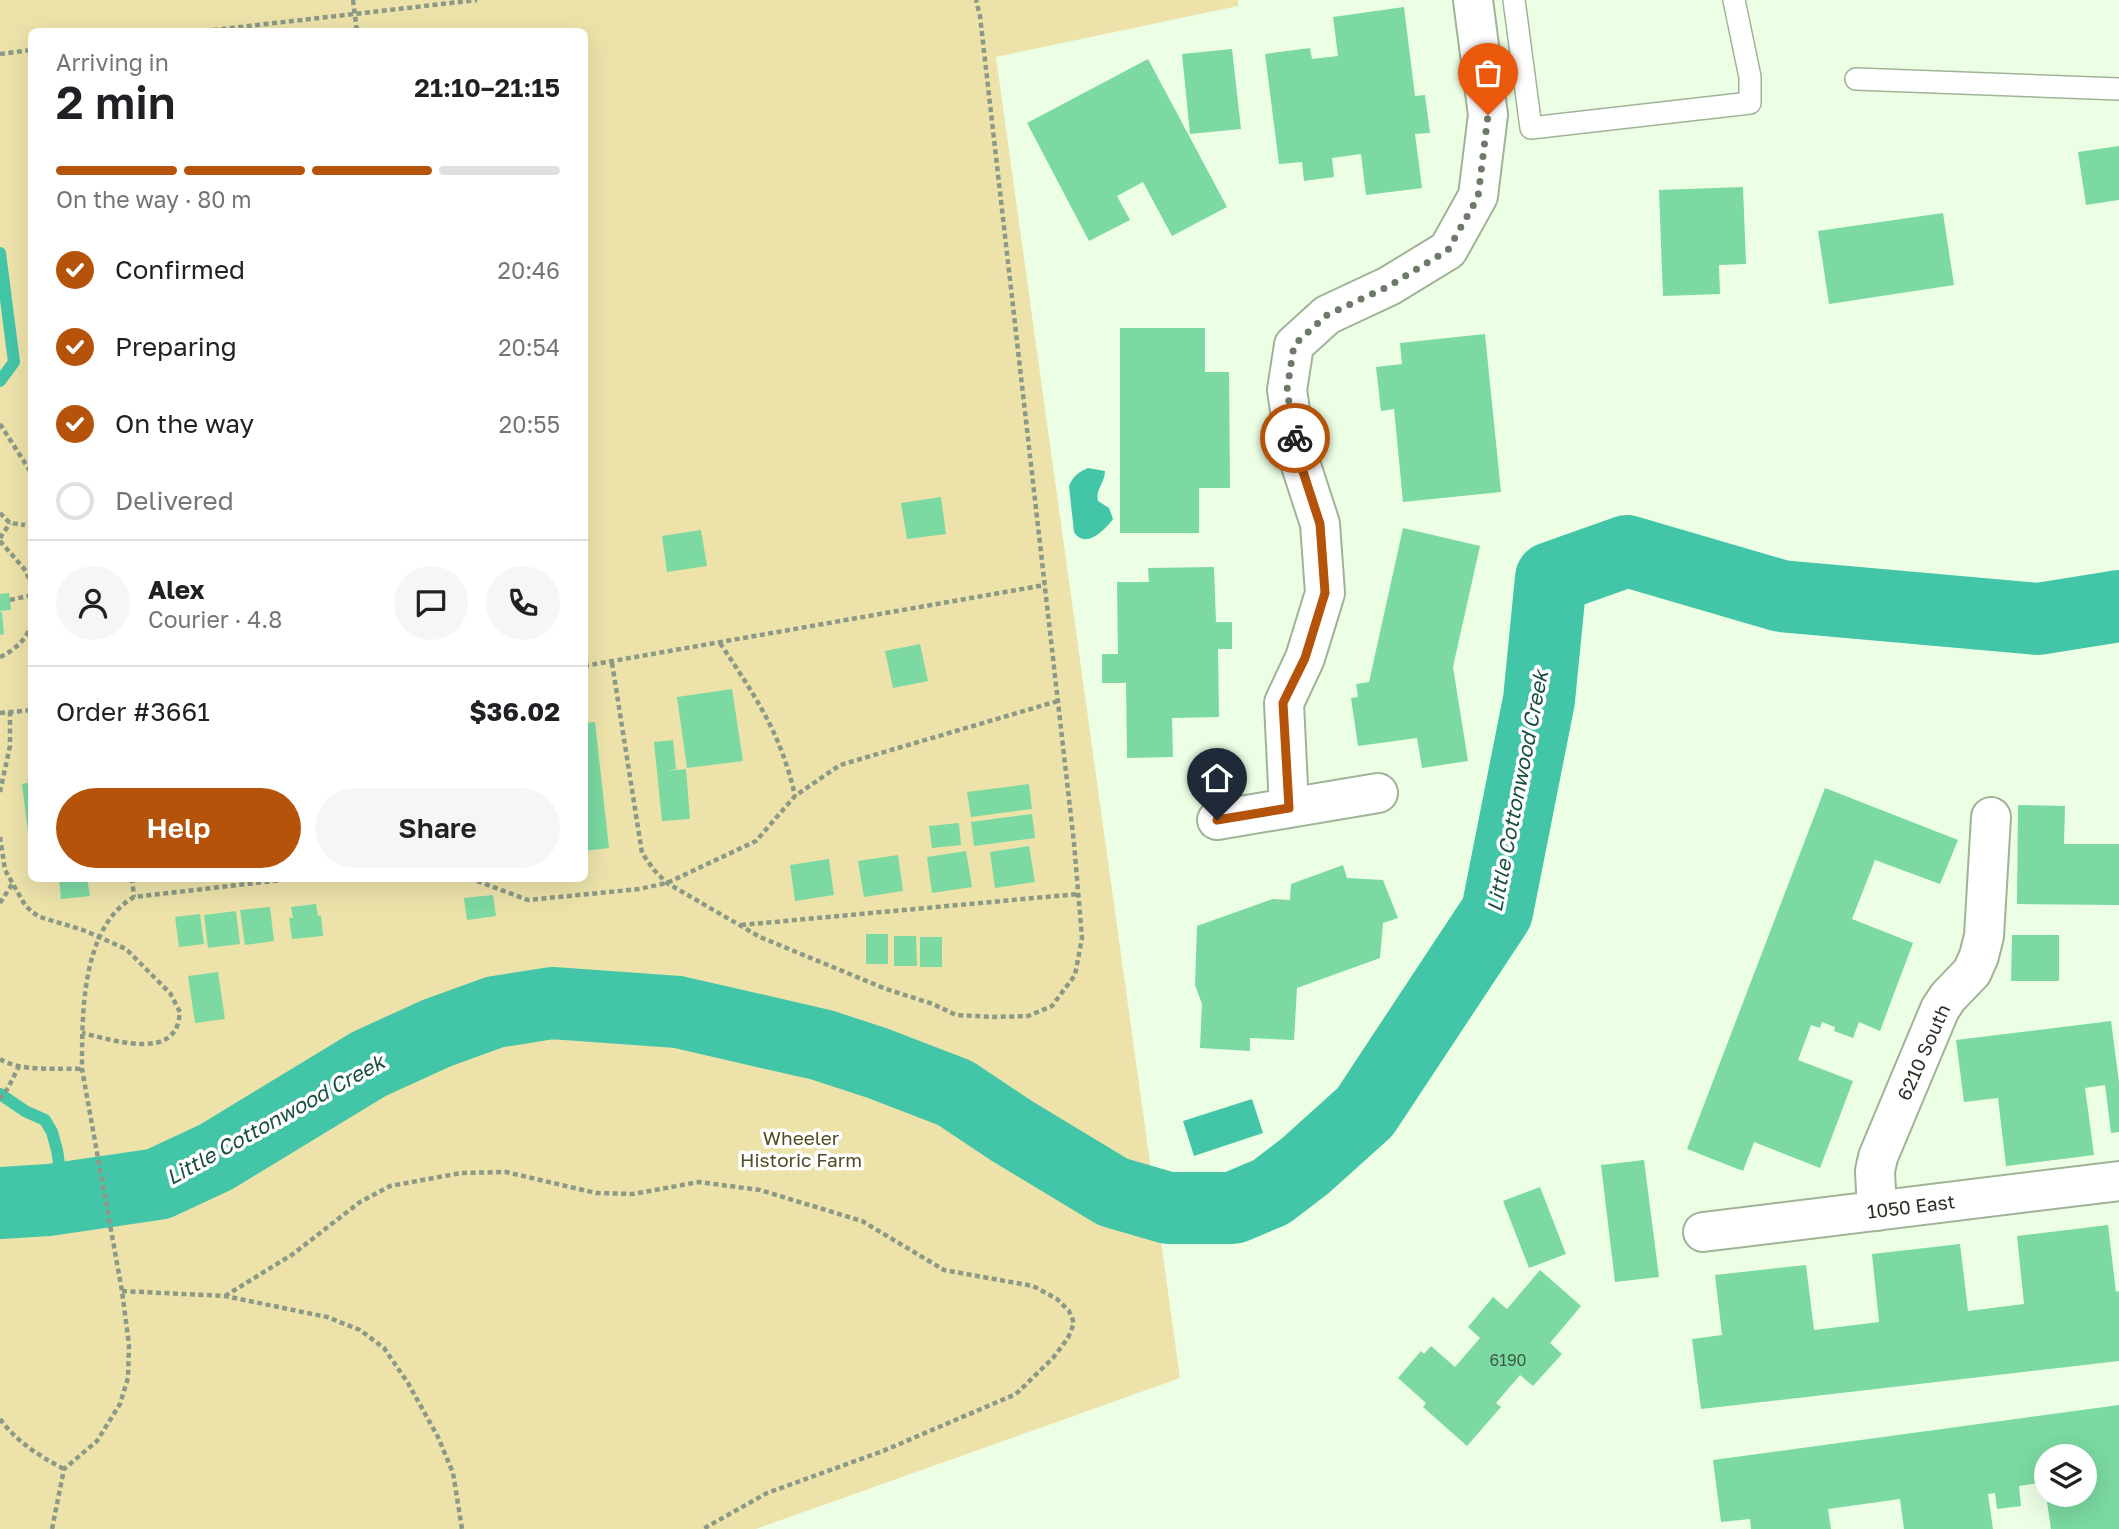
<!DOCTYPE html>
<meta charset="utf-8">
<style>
body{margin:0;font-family:"Golos Text",sans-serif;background:#f6f6f6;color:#202124;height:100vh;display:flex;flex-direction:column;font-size:26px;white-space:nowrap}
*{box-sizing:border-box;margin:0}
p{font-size:23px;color:#757577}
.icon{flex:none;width:38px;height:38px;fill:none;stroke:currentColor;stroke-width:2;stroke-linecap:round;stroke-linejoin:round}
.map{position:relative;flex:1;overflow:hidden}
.details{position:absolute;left:28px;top:28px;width:560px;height:854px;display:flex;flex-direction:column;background:#fff;border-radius:10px;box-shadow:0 7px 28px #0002}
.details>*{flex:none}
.fabs{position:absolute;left:2034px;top:1444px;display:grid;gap:14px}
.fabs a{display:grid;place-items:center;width:63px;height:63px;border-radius:50%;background:#fff;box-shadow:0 7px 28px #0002;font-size:35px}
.pin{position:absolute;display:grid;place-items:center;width:60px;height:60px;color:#fff;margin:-72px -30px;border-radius:50% 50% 50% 0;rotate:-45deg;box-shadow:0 0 7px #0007}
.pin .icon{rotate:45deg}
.courier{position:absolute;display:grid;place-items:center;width:70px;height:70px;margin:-35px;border:5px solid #b45309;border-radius:50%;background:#fff;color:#222;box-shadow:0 2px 9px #0007}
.headline em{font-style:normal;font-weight:600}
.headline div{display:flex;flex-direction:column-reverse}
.headline{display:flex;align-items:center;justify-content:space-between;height:119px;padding:0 28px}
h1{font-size:46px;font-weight:600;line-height:52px}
.bar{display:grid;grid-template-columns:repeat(4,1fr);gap:10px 7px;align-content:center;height:84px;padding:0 28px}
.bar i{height:9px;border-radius:5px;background:#e0e0e0}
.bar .selected{background:#b45309}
.bar p{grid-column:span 4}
.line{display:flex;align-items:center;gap:18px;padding:0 28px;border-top:2px solid #e0e0e0}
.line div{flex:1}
.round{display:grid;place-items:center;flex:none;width:74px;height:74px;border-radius:37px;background:#f6f6f6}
ol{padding:0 28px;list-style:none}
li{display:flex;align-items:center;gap:21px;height:77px}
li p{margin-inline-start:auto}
li .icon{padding:7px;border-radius:50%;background:#b45309;color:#fff;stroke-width:4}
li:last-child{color:#757577}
li i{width:38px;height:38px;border:4px solid #e0e0e0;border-radius:50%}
.action{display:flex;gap:14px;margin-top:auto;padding:14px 28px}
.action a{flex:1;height:80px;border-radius:42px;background:#b45309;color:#fff;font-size:28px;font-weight:600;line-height:80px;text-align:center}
.action a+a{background:#f6f6f6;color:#202124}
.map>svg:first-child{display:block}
</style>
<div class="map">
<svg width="2119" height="1529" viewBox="0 0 2119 1529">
<rect width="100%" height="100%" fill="#ecffe5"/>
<path fill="#ede3aa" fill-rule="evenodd" d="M0 0H1238V6L996 57 1180 1378 756 1529H0ZM32 32H584V878H32Z"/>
<path fill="#43c5a8" d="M1088 468 1105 471C1105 483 1095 489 1098 501L1109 508 1113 519C1105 530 1085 550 1074 532L1069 486C1073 476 1079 472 1088 468Z
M1252 1099 1263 1133 1194 1156 1183 1121Z"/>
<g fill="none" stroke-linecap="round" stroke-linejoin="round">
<path stroke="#43c5a8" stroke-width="12" d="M0 253 14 362 0 381
M0 1094 25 1111 45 1120 52 1132 57 1150 64 1198"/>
<path stroke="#43c5a8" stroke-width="72" d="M0 1203 49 1200 158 1184 216 1157 369 1064 437 1033 495 1012 552 1003 678 1012 822 1045 877 1063 955 1093 1012 1131 1113 1192 1168 1208H1233L1271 1192 1305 1166 1365 1112 1497 912 1539 700 1551 578 1627 551 1781 596 2038 619 2119 606"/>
</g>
<path fill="#7bd9a1" d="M1404 7 1415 96 1425 95 1430 133 1415 134 1422 188 1366 195 1361 154 1332 158 1334 177 1304 181 1302 162 1279 164 1265 54 1310 48 1312 59 1338 56 1333 17Z
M1232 49 1241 129 1190 134 1182 54Z
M1148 59 1227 207 1172 236 1143 182 1117 196 1130 220 1089 241 1027 123Z
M2119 146V200L2086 205 2078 152Z
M1743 187 1746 264 1719 265 1720 294 1663 296 1659 190Z
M1943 213 1954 285 1829 304 1818 231Z
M1120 328H1205V372H1229L1230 488H1199V533H1120Z
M1485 334 1501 492 1403 502 1394 409 1381 411 1376 367 1402 364 1400 343Z
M941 497 946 534 907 539 901 503Z
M1403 528 1480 546 1453 667 1468 761 1422 768 1417 738 1358 746 1351 698 1358 697 1356 684 1369 682Z
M701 530 707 566 667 572 662 536Z
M1214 567 1216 622H1232V649H1218L1219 717 1172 718 1173 757 1127 758 1126 683H1102V654H1118L1117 582H1149L1148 568Z
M9 593 11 610 0 611V594Z
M0 612H2L4 634 0 635Z
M920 644 928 681 893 688 885 651Z
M732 689 743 761 687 768 677 697Z
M595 722 609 848 584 851V723Z
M673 740 676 769 667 771 686 769 690 819 662 821 654 742Z
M32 782V848H30L22 784Z
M1029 784 1032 809 971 817 967 792Z
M1825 788 1958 840 1940 884 1875 860 1852 919 1913 943 1880 1031 1859 1022 1853 1038 1834 1031 1835 1027 1822 1022 1820 1028 1811 1025 1798 1060 1853 1081 1820 1168 1754 1142 1743 1171 1687 1149Z
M2018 805 2065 806 2064 844H2119V905L2017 904Z
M1032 814 1035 838 974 846 971 822Z
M959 823 961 845 932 848 929 826Z
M1029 846 1035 882 995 888 990 852Z
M966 851 972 887 932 893 927 857Z
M898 855 903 891 864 897 858 861Z
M829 859 834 895 795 901 790 865Z
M1343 865 1347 878 1383 880 1398 918 1383 923 1380 958 1297 988 1294 1040 1250 1038V1051L1200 1048 1202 1004 1195 985 1197 926 1273 899 1290 900 1291 884Z
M59 878H87L90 896 61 899Z
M493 895 496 916 467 920 464 898Z
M316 904 318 916 321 915 323 936 292 939 289 918H293L291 907Z
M270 907 274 941 245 945 240 910Z
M236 911 240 944 208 948 204 915Z
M200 914 204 944 179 947 175 917Z
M866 934H888V964H866Z
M2012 935H2059V981H2011Z
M894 936H916L917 966H894Z
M920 937H942V967H920Z
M218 972 225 1019 195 1023 188 976Z
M2111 1021 2119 1082V1132L2111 1133 2105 1085 2085 1088 2094 1155 2006 1166 1998 1098 1964 1102 1956 1040Z
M1644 1160 1659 1277 1615 1282 1601 1165Z
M1540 1187 1566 1254 1529 1268 1503 1201Z
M2108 1225 2116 1292 2119 1291V1361L1701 1409 1692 1339 1722 1335 1715 1275 1806 1265 1814 1330 1879 1322 1872 1254 1960 1244 1968 1311 2024 1304 2017 1236Z
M1540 1270 1581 1306 1550 1343 1562 1354 1533 1386 1520 1375 1496 1403 1501 1407 1467 1446 1423 1407 1426 1403 1398 1378 1421 1351 1424 1354 1431 1346 1455 1367 1480 1338 1468 1327 1493 1297 1507 1309Z
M2119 1405V1529H2051L2047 1502 2062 1500 2061 1494H2084V1456H2046V1482L2019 1486 2021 1506 1997 1509 1995 1493 1988 1494 1993 1529H1904L1900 1499 1828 1509 1831 1529H1751L1750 1519 1721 1522 1713 1460Z"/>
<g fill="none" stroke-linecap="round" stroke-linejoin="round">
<defs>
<path id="service" d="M1514 0 1531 128 1750 103V77L1734 0
M1856 79 2119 89"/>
<path id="minor" d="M1289 808 1284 703 1305 658 1325 593 1320 524 1296 450 1287 390 1294 345 1327 315 1389 286 1448 250 1478 196 1488 115 1473 0
M1217 820 1378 793
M1877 1211 1875 1171 1878 1157 1940 1009 1948 997 1972 972 1979 956 1984 936 1991 817
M1703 1232 2119 1181"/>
</defs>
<use href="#service" stroke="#9fb497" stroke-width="24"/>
<use href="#minor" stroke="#9fb497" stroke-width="42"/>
<path stroke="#8b9986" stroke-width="4.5" stroke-dasharray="5 3.5" stroke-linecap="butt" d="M353 0 357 32
M196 32 477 0
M0 54 32 50
M0 424 32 474
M0 513 10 523 25 525
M0 538 10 523
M0 541 26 571 32 588
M10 600 32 595
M720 643C755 696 781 733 795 796
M0 657C15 650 27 639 32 623
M612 663 642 853 654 870 667 883 760 937 886 989 933 1004 956 1015 992 1017 1028 1016 1052 1006 1075 975 1082 938 1074 843 980 16 976 0
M584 666 1045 585
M0 713 32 710
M0 792 10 746V712
M0 837 5 870 25 905 32 912 40 917 83 930 126 949 170 993 180 1012C179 1019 178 1028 173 1033 156 1055 105 1038 82 1033
M132 878 134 897
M469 878 528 900 639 889 667 883 756 841 795 796 840 765 1058 701
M0 903 13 883
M741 925 1078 894
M0 1059C20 1072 59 1068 82 1069
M0 1099 8 1088 19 1066
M122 1291 225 1296 327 1317 360 1330 384 1348 408 1383 438 1437 453 1473 462 1529
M225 1296 293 1254 360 1202 390 1186 461 1173 506 1172 596 1193 633 1194 699 1182 760 1190 862 1221 944 1270 1033 1286 1057 1299 1069 1311 1074 1323 1068 1338 1053 1358 1016 1394 883 1451 767 1493 703 1529
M0 1419C17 1442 39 1456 64 1469
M52 1529 64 1469 97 1441 120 1404 128 1378 129 1345 122 1291 82 1069C82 1015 81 927 134 897L299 878"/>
<use href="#service" stroke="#fff" stroke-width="21"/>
<use href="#minor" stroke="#fff" stroke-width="38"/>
</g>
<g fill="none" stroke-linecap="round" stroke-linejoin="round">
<path stroke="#6d7a69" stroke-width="7" stroke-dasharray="0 12.6" d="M1295 438 1287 390 1294 345 1327 315 1389 286 1448 250 1478 197 1488 115"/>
<path stroke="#b45309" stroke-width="9" d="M1217 820 1289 808 1283 703 1305 658 1325 593 1320 524 1296 450 1295 438"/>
</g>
<g text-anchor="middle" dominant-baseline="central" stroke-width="7" stroke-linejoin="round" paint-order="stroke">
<g font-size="16" fill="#3e5c45">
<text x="1508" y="1360">6190</text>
</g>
<g font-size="19" fill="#293226" stroke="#fff">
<text transform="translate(1923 1052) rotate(-66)">6210 South</text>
<text transform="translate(1911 1206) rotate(-7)">1050 East</text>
</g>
<g font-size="19" fill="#524b22" stroke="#fff">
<text x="801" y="1137">Wheeler<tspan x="801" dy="22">Historic Farm</tspan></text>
</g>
<g font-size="21" font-style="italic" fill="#194f42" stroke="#fff">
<text transform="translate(1517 791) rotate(-79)">Little Cottonwood Creek</text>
<text transform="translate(275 1119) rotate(-29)">Little Cottonwood Creek</text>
</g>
</g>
</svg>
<div class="fabs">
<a><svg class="icon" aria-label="layers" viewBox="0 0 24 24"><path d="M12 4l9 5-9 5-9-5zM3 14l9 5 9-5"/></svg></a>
</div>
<div class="pin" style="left:1488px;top:115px;background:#ea580c"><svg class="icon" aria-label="bag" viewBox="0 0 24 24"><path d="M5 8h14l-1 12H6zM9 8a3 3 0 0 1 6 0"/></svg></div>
<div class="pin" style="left:1217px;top:820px;background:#1f2937"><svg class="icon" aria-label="home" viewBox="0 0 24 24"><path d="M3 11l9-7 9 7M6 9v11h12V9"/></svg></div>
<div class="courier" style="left:1295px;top:438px"><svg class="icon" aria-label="bike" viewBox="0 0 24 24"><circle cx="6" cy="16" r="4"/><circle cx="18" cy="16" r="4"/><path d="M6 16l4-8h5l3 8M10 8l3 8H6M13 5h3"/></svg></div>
<section class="details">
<div class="headline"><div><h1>2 min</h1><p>Arriving in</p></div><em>21:10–21:15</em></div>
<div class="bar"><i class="selected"></i><i class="selected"></i><i class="selected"></i><i></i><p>On the way · 80 m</p></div>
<ol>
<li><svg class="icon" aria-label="check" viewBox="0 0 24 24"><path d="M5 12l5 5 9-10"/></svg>Confirmed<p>20:46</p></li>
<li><svg class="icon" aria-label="check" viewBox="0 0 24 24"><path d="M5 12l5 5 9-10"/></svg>Preparing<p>20:54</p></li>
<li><svg class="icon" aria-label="check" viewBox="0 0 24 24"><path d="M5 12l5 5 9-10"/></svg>On the way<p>20:55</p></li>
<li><i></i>Delivered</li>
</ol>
<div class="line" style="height:126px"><a class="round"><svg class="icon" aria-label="person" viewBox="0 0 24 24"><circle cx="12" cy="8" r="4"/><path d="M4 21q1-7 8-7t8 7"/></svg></a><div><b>Alex</b><p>Courier · 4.8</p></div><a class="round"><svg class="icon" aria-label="chat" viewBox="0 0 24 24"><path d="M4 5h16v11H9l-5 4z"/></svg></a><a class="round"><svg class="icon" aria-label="phone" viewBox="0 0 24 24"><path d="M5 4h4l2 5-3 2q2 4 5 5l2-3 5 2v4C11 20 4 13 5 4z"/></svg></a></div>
<div class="line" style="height:91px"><div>Order #3661</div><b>$36.02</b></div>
<div class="action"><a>Help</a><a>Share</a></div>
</section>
</div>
